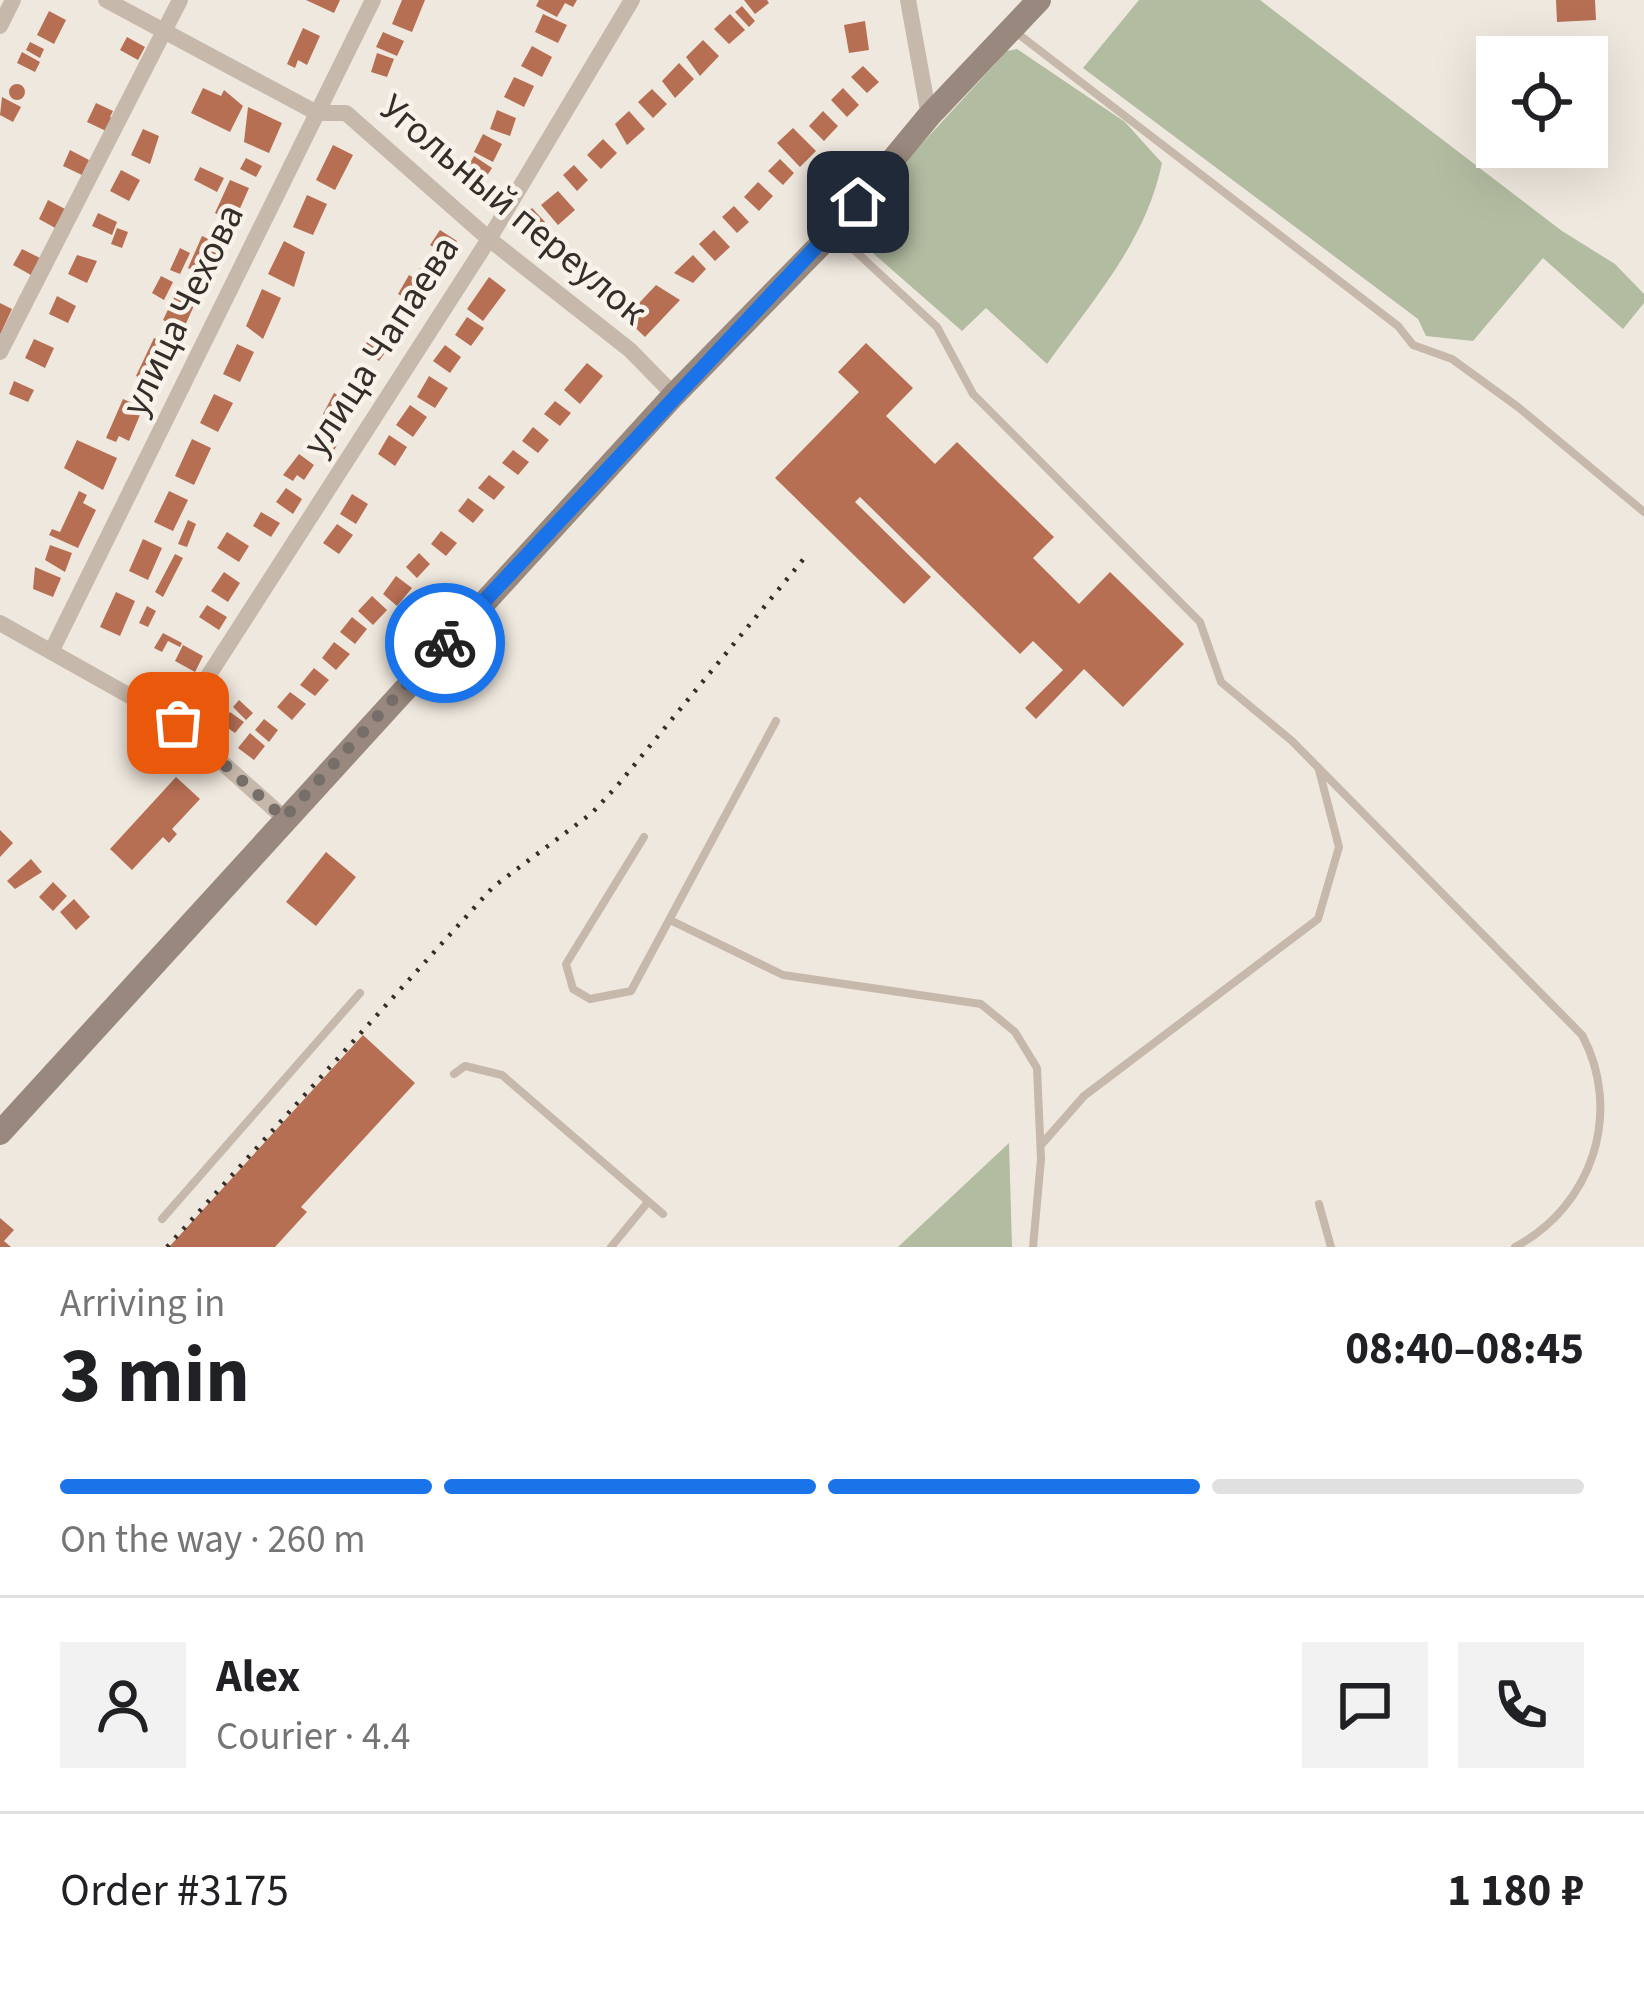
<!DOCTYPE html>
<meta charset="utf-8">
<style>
body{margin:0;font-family:"Source Sans 3",sans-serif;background:#f2f2f2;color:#202124;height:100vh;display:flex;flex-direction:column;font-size:45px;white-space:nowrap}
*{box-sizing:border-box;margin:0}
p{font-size:39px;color:#757577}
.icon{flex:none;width:66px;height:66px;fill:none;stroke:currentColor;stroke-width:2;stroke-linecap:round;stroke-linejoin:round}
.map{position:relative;height:1247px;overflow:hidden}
.details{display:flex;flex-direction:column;background:#fff;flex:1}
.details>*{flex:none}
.fabs{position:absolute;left:1476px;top:36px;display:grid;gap:24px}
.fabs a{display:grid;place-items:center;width:132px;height:132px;border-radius:0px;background:#fff;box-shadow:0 12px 48px #0002;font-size:60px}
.pin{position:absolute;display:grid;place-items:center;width:102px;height:102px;color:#fff;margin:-51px;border-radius:24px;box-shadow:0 6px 18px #0006}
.courier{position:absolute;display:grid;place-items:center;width:120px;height:120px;margin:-60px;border:9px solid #1a73e8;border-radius:50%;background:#fff;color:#222;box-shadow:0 3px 15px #0007}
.summary em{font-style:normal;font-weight:700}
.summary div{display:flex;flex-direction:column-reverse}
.summary{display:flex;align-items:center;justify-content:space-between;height:204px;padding:0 60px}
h1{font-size:78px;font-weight:700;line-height:90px}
.bar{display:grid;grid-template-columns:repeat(4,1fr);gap:18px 12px;align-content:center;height:144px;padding:0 60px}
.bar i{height:15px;border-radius:9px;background:#e0e0e0}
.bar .current{background:#1a73e8}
.bar p{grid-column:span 4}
.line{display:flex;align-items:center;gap:30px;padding:0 60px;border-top:3px solid #e0e0e0}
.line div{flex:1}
.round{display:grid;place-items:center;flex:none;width:126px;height:126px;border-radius:0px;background:#f2f2f2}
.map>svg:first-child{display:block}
</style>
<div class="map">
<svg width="1644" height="1247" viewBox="0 0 1644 1247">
<rect width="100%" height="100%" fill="#efe8de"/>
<path fill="#b2bca0" d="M1139 0H1260L1562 231 1615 264 1644 294V303L1623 329 1543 258 1473 341 1426 336 1418 319 1083 68Z
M1017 49 1125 122 1162 163C1146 241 1093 300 1047 364L986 308 962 331 858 240 860 211 1007 51Z
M1009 1143 1012 1247H898Z"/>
<path fill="#b76f54" d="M306 0H340L334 13Z
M402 0H425L412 32 392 24Z
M539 0H577L573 7 565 3 557 17 536 6Z
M744 0H767L769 3 755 14Z
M1556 0H1595L1596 20 1557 22Z
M742 6 755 21 749 27 735 12Z
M49 11 66 20 54 44 37 35Z
M543 14 567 25 558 43 535 32Z
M730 14 745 30 729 44 714 29Z
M865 21 869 50 849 53 844 25Z
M303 28 320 36 307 65 298 60 295 68 287 64Z
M383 32 404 41 397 56 376 47Z
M127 37 145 47 138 60 120 50Z
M703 40 719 56 700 76 686 57Z
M30 42 44 49 40 58 26 50Z
M532 46 552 57 542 77 521 66Z
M22 52 40 62 35 72 17 63Z
M377 53 394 59 387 77 371 72Z
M679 63 694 79 675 98 662 81Z
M863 66 879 82 867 93 851 77Z
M514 77 534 86 524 107 504 97Z
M9 92a8 8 0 1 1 16 0a8 8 0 1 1-16 0Z
M203 88 221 96 224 90 243 106 230 132 191 113Z
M843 88 859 105 847 117 831 100Z
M652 89 667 104 653 118 638 102Z
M2 97 21 107 13 122 0 115Z
M96 103 113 111 110 117 116 120 106 131 87 122Z
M248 107 282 123 269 153 244 142Z
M497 110 516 118 510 136 490 129Z
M629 111 645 129 627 145 615 124Z
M823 111 838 126 824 141 809 126Z
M793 128 816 151 800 167 777 143Z
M143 129 159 136 150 164 131 155Z
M483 134 502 144 493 162 474 152Z
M603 139 617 153 601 169 587 155Z
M333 145 353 155 335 190 316 180Z
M70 150 89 160 82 175 63 166Z
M474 156 492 168 483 182 465 171Z
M246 158 262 166 256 177 240 169Z
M780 159 794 173 783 185 768 171Z
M574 165 588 180 577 191 563 175Z
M200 167 224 178 217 192 194 180Z
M121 170 140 180 129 201 110 191Z
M230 180 249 188 234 222 215 213Z
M758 182 773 196 759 211 744 197Z
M558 191 575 210 558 225 541 205Z
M307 195 327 204 313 235 293 227Z
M48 200 67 210 57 229 39 219Z
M734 206 749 222 737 233 722 217Z
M532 208 545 222 533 233 520 220Z
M98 213 117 222 112 235 92 226Z
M117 228 128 232 122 248 111 244Z
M440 230 457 241 447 256 430 245Z
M714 230 730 247 715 261 699 244Z
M202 236 221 245 207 277 188 268Z
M284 241 305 252 294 287 268 274Z
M180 248 190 253 180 274 170 270Z
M22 249 40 258 31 275 13 265Z
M77 255 97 261 87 283 68 274Z
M693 255 706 269 693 283 674 273Z
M424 262 441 273 433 285 416 274Z
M409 275 428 286 417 305 398 294Z
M161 276 173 282 164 300 152 293Z
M489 277 506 290 483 321 467 309Z
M656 285 680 300 645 337 625 318Z
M178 289 197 299 183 330 163 320Z
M262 289 281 298 263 339 246 326Z
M57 296 76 306 68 323 49 314Z
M0 303 12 309 0 335Z
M397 308 414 320 405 333 388 321Z
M467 317 484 328 471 346 455 335Z
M372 334 390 346 379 361 362 350Z
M154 338 174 348 156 385 136 376Z
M34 339 54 348 45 368 25 358Z
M866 343 913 388 886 416 935 464 957 442 1054 537 1033 558 1079 604 1110 572 1184 644 1123 707 1084 669 1036 719 1025 708 1063 670 1033 641 1020 654 860 497 855 502 931 577 904 604 775 478 859 392 838 372Z
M237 344 254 352 240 382 223 374Z
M445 345 461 357 450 373 433 361Z
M587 363 603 376 580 404 564 390Z
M357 369 375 379 366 394 349 384Z
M429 376 448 388 435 408 417 397Z
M14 381 34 390 28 402 9 394Z
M334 393 354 404 346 420 323 414Z
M214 394 233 403 218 432 200 423Z
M123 399 143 408 129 441 119 436 116 442 106 438Z
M555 401 571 413 560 426 544 414Z
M410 405 427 417 413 437 396 425Z
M533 427 549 440 538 453 522 441Z
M313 442a12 12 0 1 1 24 0a12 12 0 1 1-24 0Z
M389 435 407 447 395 466 378 454Z
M192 439 211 448 194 485 175 476Z
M77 440 117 458 103 490 64 468Z
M513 450 529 462 518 475 502 463Z
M299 454 314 465 304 480 297 475 293 481 283 475Z
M489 475 505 487 494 500 478 488Z
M286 488 302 499 293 514 276 502Z
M79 491 87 495 83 503 96 510 78 548 49 535 52 529 60 532Z
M169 491 188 500 173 531 154 522Z
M352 494 368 504 356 524 340 514Z
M468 498 484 510 473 523 458 511Z
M261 512 280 523 271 537 253 526Z
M188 520 196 524 187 547 178 544Z
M337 524 353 535 339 554 323 543Z
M441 531 457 543 446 556 431 544Z
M227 532 249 546 239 562 217 548Z
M143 539 162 548 148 580 129 571Z
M50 545 72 553 65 572 45 560Z
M419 553 430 564 417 578 406 567Z
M175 554 183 558 163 597 155 592Z
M35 567 61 578 53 597 33 589Z
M224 572 240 583 228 602 211 591Z
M396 576 412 588 397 606 383 594Z
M116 592 135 601 120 636 100 627Z
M372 596 387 610 373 625 358 611Z
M207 605 227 617 219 630 199 617Z
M147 606 156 611 148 627 139 623Z
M352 617 367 629 355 644 340 632Z
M163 633 182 643 180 647 168 641 162 652 154 648Z
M334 642 350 654 336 670 322 658Z
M183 645 203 656 195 672 175 661Z
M314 668 329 680 315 696 300 685Z
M290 692 306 704 292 720 277 707Z
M239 700 253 713 246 720 233 707Z
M230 712 244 722 235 733 222 724Z
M264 719 278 730 269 742 255 730Z
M250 733 265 746 254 760 238 748Z
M176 777 200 799 172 829 177 834 169 843 163 837 132 870 110 849Z
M0 830 13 843 0 857Z
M326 852 356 877 316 926 286 902Z
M31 859 42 872 15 889 7 881Z
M53 882 67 896 53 911 39 897Z
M74 899 90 917 76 930 60 912Z
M363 1035 415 1083 301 1207 307 1212 275 1247H169Z
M0 1218 14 1230 4 1241 11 1247H0Z"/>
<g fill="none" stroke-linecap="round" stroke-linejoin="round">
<path stroke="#c6b8ab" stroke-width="8" d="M1013 30 1398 326 1413 345 1452 359 1518 407 1644 512
M839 236 937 327 973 394 1200 622 1221 682 1292 741 1582 1035C1623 1111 1593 1206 1515 1247
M644 837 566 964 573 989 590 999 631 991 776 721
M670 920 783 975 981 1004 1015 1032 1037 1068 1041 1159 1033 1247
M454 1074 465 1066 502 1075 663 1214
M1041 1145 1084 1096 1318 919 1339 847 1319 770
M1319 1204 1331 1247
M162 1219 360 993
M611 1247 648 1202"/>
<path stroke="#c6b8ab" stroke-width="16" d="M106 0 317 113H346L489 239 630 350 674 395
M908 0 929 116
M0 26 13 0
M0 352 180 0
M0 623 178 723 284 818
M53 648 373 0
M178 723 489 239 632 0"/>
<path stroke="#99887d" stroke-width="24" d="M0 1133 674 395 834 231 929 116 1039 0"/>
<path stroke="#352d29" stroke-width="4.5" stroke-dasharray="3 9" stroke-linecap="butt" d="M167 1247 493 887 592 813 617 786 806 556"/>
</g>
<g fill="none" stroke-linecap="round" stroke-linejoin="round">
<path stroke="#766e68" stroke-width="12" stroke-dasharray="0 21.6" d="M178 723 284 818 445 643"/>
<path stroke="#1a73e8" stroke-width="15" d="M445 643 858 202"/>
</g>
<g text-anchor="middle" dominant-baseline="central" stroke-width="9" stroke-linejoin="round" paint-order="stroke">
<g font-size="39" fill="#352d29" stroke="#f7f2ea">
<text transform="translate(513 210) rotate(40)">Угольный переулок</text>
<text transform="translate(183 310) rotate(-64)">улица Чехова</text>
<text transform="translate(381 346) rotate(-57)">улица Чапаева</text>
</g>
</g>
</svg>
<div class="fabs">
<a><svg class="icon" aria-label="locate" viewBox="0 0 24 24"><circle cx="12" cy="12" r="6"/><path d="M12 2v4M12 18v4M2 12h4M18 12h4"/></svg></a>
</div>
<div class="pin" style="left:178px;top:723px;background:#ea580c"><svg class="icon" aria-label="bag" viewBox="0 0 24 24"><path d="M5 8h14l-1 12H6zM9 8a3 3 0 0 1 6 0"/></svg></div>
<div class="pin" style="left:858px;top:202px;background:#1f2937"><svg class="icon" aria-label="home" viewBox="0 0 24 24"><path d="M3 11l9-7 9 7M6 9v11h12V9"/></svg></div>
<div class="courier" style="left:445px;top:643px"><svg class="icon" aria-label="bike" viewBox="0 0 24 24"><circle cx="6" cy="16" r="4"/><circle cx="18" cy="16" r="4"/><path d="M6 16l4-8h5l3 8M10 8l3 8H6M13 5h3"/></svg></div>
</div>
<section class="details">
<div class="summary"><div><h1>3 min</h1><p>Arriving in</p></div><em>08:40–08:45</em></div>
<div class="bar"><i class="current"></i><i class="current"></i><i class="current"></i><i></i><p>On the way · 260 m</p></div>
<div class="line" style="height:216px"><a class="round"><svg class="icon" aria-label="person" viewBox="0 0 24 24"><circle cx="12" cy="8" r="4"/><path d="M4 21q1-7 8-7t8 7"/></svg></a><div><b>Alex</b><p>Courier · 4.4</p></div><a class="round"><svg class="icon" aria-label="chat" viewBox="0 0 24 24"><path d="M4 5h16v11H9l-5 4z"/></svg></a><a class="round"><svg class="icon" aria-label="phone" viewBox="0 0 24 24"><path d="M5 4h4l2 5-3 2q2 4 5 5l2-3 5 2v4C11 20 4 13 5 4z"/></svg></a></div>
<div class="line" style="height:156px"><div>Order #3175</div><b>1 180 ₽</b></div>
</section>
